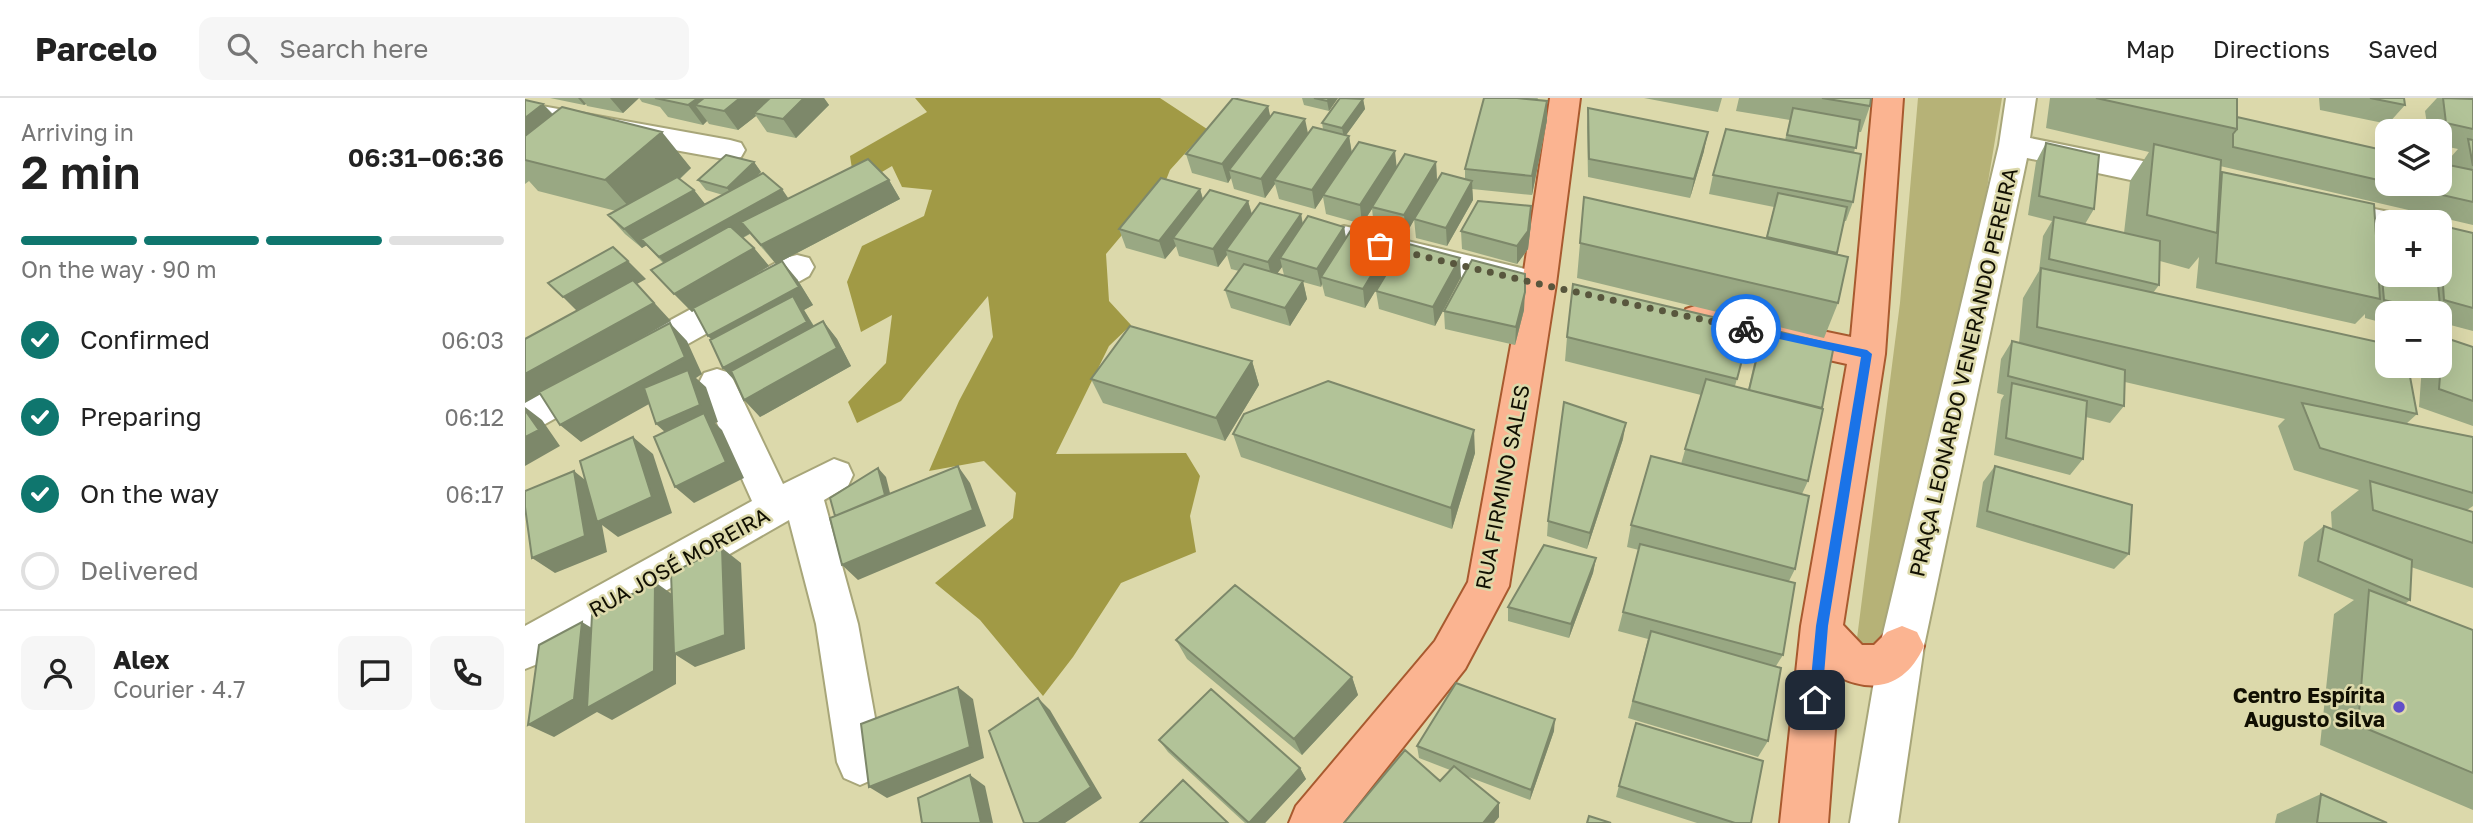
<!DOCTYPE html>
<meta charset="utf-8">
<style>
body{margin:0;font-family:"Golos Text",sans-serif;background:#f6f6f6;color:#222;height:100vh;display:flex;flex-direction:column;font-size:26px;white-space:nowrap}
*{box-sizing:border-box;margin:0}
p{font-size:23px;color:#767676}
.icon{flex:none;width:38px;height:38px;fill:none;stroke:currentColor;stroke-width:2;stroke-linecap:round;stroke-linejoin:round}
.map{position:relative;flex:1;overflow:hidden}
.side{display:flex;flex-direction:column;background:#fff;width:525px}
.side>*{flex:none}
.tools{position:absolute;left:1850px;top:21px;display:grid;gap:14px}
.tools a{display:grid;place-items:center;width:77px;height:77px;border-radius:14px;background:#fff;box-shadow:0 7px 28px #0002;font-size:35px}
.pin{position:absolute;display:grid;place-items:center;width:60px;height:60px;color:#fff;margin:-30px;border-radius:14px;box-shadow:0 4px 10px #0006}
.courier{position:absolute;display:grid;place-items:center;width:70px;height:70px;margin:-35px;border:5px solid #1a73e8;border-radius:50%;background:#fff;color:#222;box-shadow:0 2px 9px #0007}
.summary em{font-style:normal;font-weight:600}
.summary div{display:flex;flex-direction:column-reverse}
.summary{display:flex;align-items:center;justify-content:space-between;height:119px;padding:0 21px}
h1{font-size:46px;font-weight:600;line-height:52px}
.bar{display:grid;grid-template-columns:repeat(4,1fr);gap:10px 7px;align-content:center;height:84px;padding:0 21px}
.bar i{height:9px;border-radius:5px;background:#e0e0e0}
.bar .current{background:#0f766e}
.bar p{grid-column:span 4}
.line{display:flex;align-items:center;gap:18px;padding:0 21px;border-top:2px solid #e0e0e0}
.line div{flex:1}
.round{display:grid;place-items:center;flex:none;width:74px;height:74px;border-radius:14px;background:#f6f6f6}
ol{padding:0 21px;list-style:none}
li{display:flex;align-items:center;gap:21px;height:77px}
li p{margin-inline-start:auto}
li .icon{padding:7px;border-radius:50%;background:#0f766e;color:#fff;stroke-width:4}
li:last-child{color:#767676}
li i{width:38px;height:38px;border:4px solid #e0e0e0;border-radius:50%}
header{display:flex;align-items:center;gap:42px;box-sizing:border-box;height:98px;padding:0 35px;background:#fff;border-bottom:2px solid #e0e0e0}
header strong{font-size:33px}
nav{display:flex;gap:38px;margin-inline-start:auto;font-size:24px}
.search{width:490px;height:63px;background:#f6f6f6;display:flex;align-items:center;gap:18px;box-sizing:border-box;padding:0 24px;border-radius:14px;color:#767676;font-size:26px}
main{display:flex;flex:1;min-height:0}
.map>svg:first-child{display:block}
</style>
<header>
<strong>Parcelo</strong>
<div class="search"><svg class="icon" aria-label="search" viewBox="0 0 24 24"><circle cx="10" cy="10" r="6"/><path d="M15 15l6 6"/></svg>Search here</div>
<nav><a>Map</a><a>Directions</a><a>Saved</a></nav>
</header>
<main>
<section class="side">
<div class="summary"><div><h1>2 min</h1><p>Arriving in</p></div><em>06:31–06:36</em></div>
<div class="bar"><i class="current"></i><i class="current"></i><i class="current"></i><i></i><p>On the way · 90 m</p></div>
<ol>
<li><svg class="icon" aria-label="check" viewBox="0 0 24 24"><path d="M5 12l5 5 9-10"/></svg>Confirmed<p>06:03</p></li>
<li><svg class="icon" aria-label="check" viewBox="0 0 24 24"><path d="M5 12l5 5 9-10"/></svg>Preparing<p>06:12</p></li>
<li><svg class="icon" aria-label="check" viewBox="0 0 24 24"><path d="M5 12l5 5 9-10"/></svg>On the way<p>06:17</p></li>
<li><i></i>Delivered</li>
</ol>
<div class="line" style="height:126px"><a class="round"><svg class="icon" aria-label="person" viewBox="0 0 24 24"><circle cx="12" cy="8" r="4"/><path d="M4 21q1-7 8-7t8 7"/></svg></a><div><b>Alex</b><p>Courier · 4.7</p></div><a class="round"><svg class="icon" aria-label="chat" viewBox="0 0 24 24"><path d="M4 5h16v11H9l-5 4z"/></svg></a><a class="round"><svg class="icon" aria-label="phone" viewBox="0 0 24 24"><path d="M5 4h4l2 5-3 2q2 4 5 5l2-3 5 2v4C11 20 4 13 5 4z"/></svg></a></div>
</section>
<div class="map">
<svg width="1948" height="725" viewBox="0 0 1948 725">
<rect width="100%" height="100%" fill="#dcd9ab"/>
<path fill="#b6b277" d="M1393 0H1477L1450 162 1369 555 1331 548 1375 205Z"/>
<path fill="#a19a45" d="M390 0H635L682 31 645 72 639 87 581 156 584 203 606 227 584 248 531 356 661 355 675 378 665 418 671 454 596 485 548 559 518 598 455 522 410 485 488 420 491 395 459 363 404 373 434 303 468 239 463 198 376 303 332 325 323 304 361 265 367 217 336 234 322 184 337 148 399 118 407 92 377 89 367 68 330 90 325 58 402 14Z"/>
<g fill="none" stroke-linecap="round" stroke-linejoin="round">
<defs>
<path id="minor" d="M1481 0H1511L1505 40 1662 72 1673 75 1678 83 1673 91 1662 94 1502 60 1399 548 1373 725H1325L1355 548 1474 47Z
M0 5 205 42 216 45 220 52 216 59 205 62 0 25Z
M1800 101 1874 116 1878 124H1862V135L1789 120 1784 112 1789 104Z
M819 128 992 169 1004 172 1009 181 1004 190 992 193 807 148 802 140 807 132Z
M272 157 284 160 289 169 284 178 13 330 0 334V301L260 160Z
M192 271 205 275 258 386 309 361 323 366 328 377 323 388 299 402 333 526 358 664 351 680 335 687 319 680 312 664 291 526 264 422 15 565 0 571V528L227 403 174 285 179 275Z"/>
<path id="major" d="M1025 0H1055L1031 186 984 488 940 571 818 725H764L771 708 910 543 943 484 997 186Z
M1348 0H1378L1360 256 1318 527 1337 547H1349L1362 534 1377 528 1392 534 1399 548C1382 586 1352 597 1314 579L1303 725H1255L1276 528 1322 266 1173 233 1161 229 1156 220 1161 211 1173 207 1326 239Z"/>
</defs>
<use href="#minor" stroke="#a8a679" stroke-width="4"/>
<use href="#major" stroke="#a85a2f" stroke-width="4"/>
<use href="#minor" fill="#fff" fill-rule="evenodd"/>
<use href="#major" fill="#fbb491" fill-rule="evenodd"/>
</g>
<path fill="#99a883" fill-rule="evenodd" d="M25 0H299L304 7 271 40 242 34 231 18 213 32 184 26 182 23 178 27 143 19 135 9 117 4 114 0 98 15 62 8 61 6 59 7Z
M777 0H813L804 13 779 7Z
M959 0H1013L1012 2 1022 3V22L1007 97 947 91 948 102 922 148 891 140 889 121 881 136 849 128 847 111 837 126 801 116 798 99 790 111 754 101 750 86 740 100 709 91 706 80 703 85 667 75 661 56 743 8 745 19 783 36 798 31 797 25 838 1 840 11 821 37 824 38 827 55 872 69 911 64 912 83 940 82V71Z
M1119 0H1197L1193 14Z
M1214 0H1346L1345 8 1336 34H1333L1329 55 1328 104 1321 123H1319L1312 156 1313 205 1299 240 1052 180 1059 99 1241 140 1249 109 1184 96 1188 77 1260 42 1265 22 1211 13Z
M1525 0H1712V19L1862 53V86H1914L1926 67 1925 60 1933 51 1914 47V33H1903L1900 13 1912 0H1948V127L1695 68V78L1697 74 1850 126 1852 123 1862 177H1914V127L1948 135V233L1914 224V215H1862V226L1840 220V216L1830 226 1671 190 1674 159 1664 171 1635 163 1634 187 1628 195 1892 316 1881 326 1948 339V408L1942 412 1948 414V490L1886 469 1885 502 1880 506 1948 532V712L1795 647 1809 516 1829 502 1773 478 1779 444 1799 428 1807 432 1806 414 1834 392 1769 372 1753 328 1760 321 1600 284 1599 308 1585 325 1561 319 1558 361 1545 377 1469 357 1476 302 1479 297 1472 295 1476 261 1487 243 1494 245 1498 200 1514 173 1518 138 1527 123 1503 117 1511 64 1521 45 1569 111 1560 126 1599 135 1605 83 1624 54 1521 30Z
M1794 0H1879L1880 7 1863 26 1795 12Z
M0 2 18 6 28 16 166 70 155 81 169 92 180 106 198 97 181 92 173 82 229 64 236 74 233 77 263 101 364 82 375 101 251 166 225 136 218 140 229 150 244 168 217 184 272 181 288 207 279 212 289 228 298 223 312 241 326 268 235 319 210 283 198 270 187 241 183 238 169 212 167 214 126 172 138 165 121 147 117 150 100 136 83 117 91 113 13 93 4 83 0 86Z
M1063 10 1179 53 1165 100 1063 79 1062 29Z
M675 91 678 101 723 103 727 116H776L778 126 819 129 821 140H869L871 159 840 210 800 198 797 186 796 189 778 184 782 201 765 228 706 210 700 192 714 173 706 171 702 157 693 169 654 158 651 148 640 161 601 150 594 131ZM757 169 759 177 752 175Z
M1006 108V126L1003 151 992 166 937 151 936 133Z
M936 179 910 228 854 211 851 193Z
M999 212 990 247 920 231 919 213Z
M1226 228 1210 288 1223 292 1233 248 1239 230 1283 383 1277 396 1270 471 1264 483 1258 557 1251 568 1243 643 1233 659 1103 620 1123 541 1093 533 1114 452 1102 449 1106 427 1156 366 1176 297 1040 263 1042 239Z
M1918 239 1948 249V328L1894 309 1897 268H1914V242Z
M727 263 734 287 700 343 578 305 566 281Z
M708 336 950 355 927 431 716 359Z
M1098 341 1062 451 1022 438 1023 423Z
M1470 368 1604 456 1589 471 1451 429 1458 384Z
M1071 460 1068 475 1044 540 983 523V509Z
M651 542 827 579 833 597 777 657 662 561Z
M1029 633 1005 702 941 678 974 719 969 725H819L915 683 925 672 894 660 892 648Z
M1107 637 1226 725H1172L1091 699Z
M634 642 775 670 781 681 740 725H720L643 654Z
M1796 696 1862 725H1750L1752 716Z"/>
<path fill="#7d886a" d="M53 0H56L61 6 59 7Z
M85 0H114L98 15Z
M173 0H206L170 7 182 23 178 27 163 7Z
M215 0H253L229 15 231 18 213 32 199 13Z
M279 0H299L304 7 271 40 258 21Z
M805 0H813L804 13 802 3Z
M838 1 840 11 819 40 817 30Z
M1022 3V22L1007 97V78Z
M18 6 51 43 0 62V20Z
M743 8 747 27 704 72 706 80 703 85 697 66Z
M780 21 784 40 749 82 750 86 740 100 736 81Z
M137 34 166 70 113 119 80 82Z
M1183 34 1179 53 1165 100 1169 81Z
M824 38 827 57 798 97V99L790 111 787 92Z
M870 53 872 72 847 109V111L837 126 835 107Z
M229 64 236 74 209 100 202 90Z
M911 64 912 83 881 136 879 117Z
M364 82 375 101 251 166 236 147Z
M947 83 948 102 922 148 921 130Z
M257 91 270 110 151 177 134 159Z
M675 91 680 109 648 140 651 148 640 161 634 143Z
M169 92 184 111 117 150 99 131Z
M723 103 728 121 701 152 702 157 693 169 688 151Z
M1006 108V126L1003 151 992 166V148Z
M776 116 779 135 755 160 757 169 747 183 743 164Z
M819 129 822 147 796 179 797 186 796 189 792 171Z
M869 140 871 159 840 210 838 191Z
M229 150 244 168 167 214 149 196Z
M935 160 936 179 910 228 908 209Z
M103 163 121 181 112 186 146 223 0 305V276L57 218 38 199Z
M257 163 272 181 288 207 279 212 297 242 214 287 198 270 200 255 183 238Z
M778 183 782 201 765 228 760 210Z
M1000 194 999 212 990 247 991 229Z
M298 223 312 241 326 268 235 319 219 302Z
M145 225 162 243 177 276 171 280 181 289 193 324 190 325 197 332 219 380 169 405 150 389V343L131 326 167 282 56 344 35 327Z
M727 263 734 287 700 343 691 320Z
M0 309 17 322 35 348 0 368Z
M1101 325 1098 341 1062 451 1065 435Z
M949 332 950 355 927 431 926 410Z
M108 339 128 356 147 415 93 439 77 427 82 454 30 475 7 460 49 373 70 390Z
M433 368 445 385 461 428 333 482 317 467Z
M353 370 361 379 370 415 321 436Z
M197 450 216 465 220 551 170 569 151 557V586L87 622 72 614 29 639 3 627 57 524 80 538 130 484 151 499Z
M1071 460 1068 475 1044 540 1046 526Z
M827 579 833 597 777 657 769 641Z
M433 589 448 601 459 660 362 700 344 689Z
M513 600 525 612 577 700 540 725H513Z
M1030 621 1029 633 1005 702 1006 692Z
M775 670 781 681 740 725H724Z
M445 677 460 688 468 725H456Z
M974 705V719L969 725H958Z"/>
<path fill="#b2c398" stroke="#7d886a" stroke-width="2" d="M130 0H173L163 7Z
M179 0H215L199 13 170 7Z
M245 0H279L258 21 229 15Z
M708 0 743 8 697 66 661 56Z
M789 0H805L802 3Z
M815 0 838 1 817 30 797 25Z
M959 0H992L1022 3 1007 78 940 71Z
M1297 0H1346L1345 8Z
M1571 0H1712V31Z
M1845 0H1879L1880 7Z
M1918 0 1948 1V31L1921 25Z
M0 2 18 6 0 20Z
M37 9 137 34 80 82 0 62V38Z
M1063 10 1183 34 1169 81 1064 61Z
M1268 10 1335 22 1331 50 1262 37Z
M749 14 780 21 736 81 704 72Z
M1712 19 1862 53V84L1708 49V36L1712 31Z
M788 29 824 38 787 92 749 82Z
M1201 31 1336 56 1328 104 1188 77Z
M1943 41 1948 42V68Z
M834 44 870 53 835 107 798 97Z
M1521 45 1574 57 1569 111 1514 98Z
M1629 46 1696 62 1692 135 1622 117Z
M880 56 911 64 879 117 847 109Z
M201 57 229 64 202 90 173 82Z
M343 61 364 82 236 147 216 124Z
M1914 65 1948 72V104L1869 86H1914Z
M1697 74 1849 106 1855 201 1691 165Z
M238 75 257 91 134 159 116 141Z
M917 75 947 83 921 130 889 121Z
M152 79 169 92 99 131 83 117Z
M636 80 675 91 634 143 594 131Z
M685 92 723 103 688 151 648 140Z
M1253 95 1322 109 1312 155 1242 139Z
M1059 99 1323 159 1313 205 1055 145Z
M953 103 1006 108 1003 133 992 148 936 133Z
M735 105 776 116 743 164 701 152Z
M783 118 819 129 792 171 755 160Z
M1529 119 1635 143 1634 187 1524 161Z
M1852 123 1862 126V177H1912L1916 217 1914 215H1910L1859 202Z
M1914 127 1948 135V210L1919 202Z
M205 128 229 150 149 196 126 172Z
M828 129 869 140 838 191 796 179Z
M880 145 935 160 908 209 851 193Z
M88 149 103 163 38 199 23 185Z
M947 162 1000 176V194L991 229 919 213Z
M257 163 274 189 183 238 168 210Z
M719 166 778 183 760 210 700 192Z
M1516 170 1862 246V268H1883L1892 316 1512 229Z
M108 182 129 205 0 276V241Z
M1048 186 1226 228 1212 281 1042 239Z
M268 198 282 224 198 270 185 242Z
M298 223 312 250 219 302 206 273Z
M145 225 160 259 35 327 14 294Z
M605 228 727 263 691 320 566 281Z
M1239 230 1309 247 1297 310 1224 292Z
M1918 239 1948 249V303L1914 291Z
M1487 243 1600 272 1599 308 1483 278Z
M163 272 175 307 131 326 119 290Z
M1181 281 1298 311 1283 383 1160 351Z
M803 283 949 332 926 410 708 336 719 316Z
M1487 285 1562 303 1558 361 1481 340Z
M1039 304 1101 325 1065 435 1023 423Z
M1777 305 1948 339V395L1795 350Z
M0 312 14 332 0 339Z
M179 315 201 364 150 389 129 339Z
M108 339 127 399 72 424 55 363Z
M1126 358 1284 398 1270 471 1106 427Z
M433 368 448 412 317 467 305 420Z
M1470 368 1607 407 1604 456 1462 413Z
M353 370 360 397 310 418 305 400Z
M49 373 60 438 7 460 0 409V393Z
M1845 383 1948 414V445L1848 412Z
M1799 428 1887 462 1885 502 1793 463Z
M1115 446 1270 485 1258 557 1098 514Z
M1019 447 1071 460 1046 526 983 509Z
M197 450 200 537 149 556 146 475Z
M130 484 129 573 62 610 67 517Z
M710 487 827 579 769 641 651 542Z
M1844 492 1948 532V675L1833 627Z
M57 524 49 601 3 627 14 547Z
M1126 533 1256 570 1243 643 1108 603Z
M931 585 1030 621 1006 692 892 648Z
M433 589 445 649 344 689 336 626Z
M686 591 775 670 724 725 634 642Z
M513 600 566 689 513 725H499L464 633Z
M1111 625 1238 663 1226 725H1210L1094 688Z
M880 652 915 683 929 668 974 705 958 725H819Z
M445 677 456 725H397L393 700Z
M658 682 703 725H615Z
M1796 696 1862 725H1792Z
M1064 718 1086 725H1062Z"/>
<path fill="#1a73e8" d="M1221 227 1342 252 1347 256 1303 528 1297 602 1290 608 1284 602 1291 528 1336 259 1218 233 1216 231Z"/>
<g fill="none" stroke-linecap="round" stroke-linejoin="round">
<path stroke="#58563d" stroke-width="7" stroke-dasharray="0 12.6" d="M855 148 1014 186 1221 231"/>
</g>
<circle fill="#614fc8" stroke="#dcd9ab" stroke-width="2.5" cx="1874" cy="609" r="7"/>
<g text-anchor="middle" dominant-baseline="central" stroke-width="5" stroke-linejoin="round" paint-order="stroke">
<g font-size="21" fill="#110f02" stroke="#dcd9ab">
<text transform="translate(1438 274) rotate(-77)">PRAÇA LEONARDO VENERANDO PEREIRA</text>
<text transform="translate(977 389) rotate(-79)">RUA FIRMINO SALES</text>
<text transform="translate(154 464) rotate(-29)">RUA JOSÉ MOREIRA</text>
</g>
<g font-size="21" font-weight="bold" fill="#110f02" stroke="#dcd9ab" text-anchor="end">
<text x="1860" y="597">Centro Espírita<tspan x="1860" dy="24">Augusto Silva</tspan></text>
</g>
</g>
</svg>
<div class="tools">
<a><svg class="icon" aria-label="layers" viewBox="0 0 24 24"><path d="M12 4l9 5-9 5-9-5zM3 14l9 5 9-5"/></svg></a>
<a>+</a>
<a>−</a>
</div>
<div class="pin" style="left:855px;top:148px;background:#ea580c"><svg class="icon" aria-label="bag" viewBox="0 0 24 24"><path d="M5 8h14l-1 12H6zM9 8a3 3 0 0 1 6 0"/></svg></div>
<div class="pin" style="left:1290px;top:602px;background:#1f2937"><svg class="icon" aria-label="home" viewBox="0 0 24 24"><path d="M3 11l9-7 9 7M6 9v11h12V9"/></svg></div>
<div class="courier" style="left:1221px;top:231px"><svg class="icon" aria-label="bike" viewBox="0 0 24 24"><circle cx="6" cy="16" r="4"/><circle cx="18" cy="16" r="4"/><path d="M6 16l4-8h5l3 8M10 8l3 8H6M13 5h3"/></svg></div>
</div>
</main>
